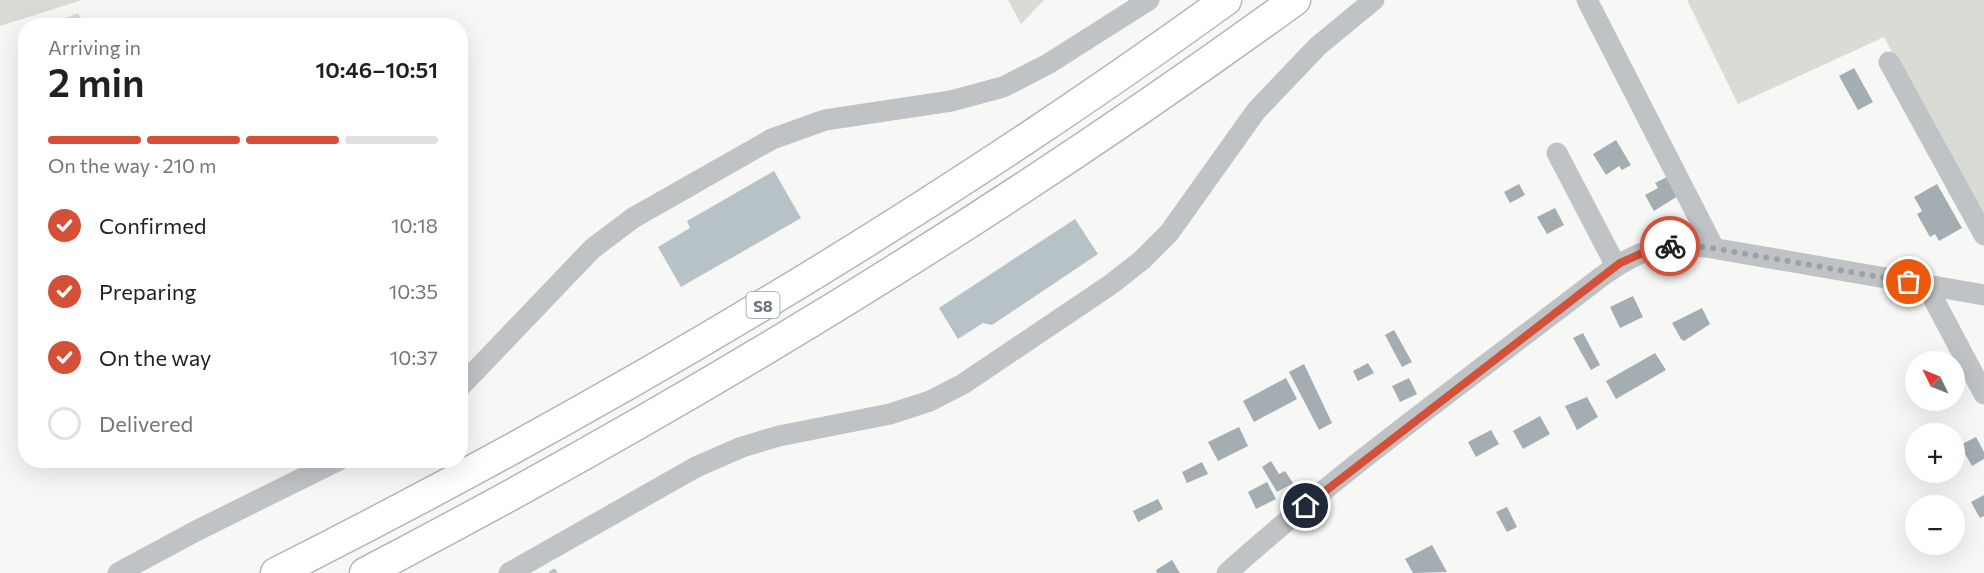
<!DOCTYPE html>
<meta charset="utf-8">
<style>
body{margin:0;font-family:Commissioner,sans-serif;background:#f6f6f6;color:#202124;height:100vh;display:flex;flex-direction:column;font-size:22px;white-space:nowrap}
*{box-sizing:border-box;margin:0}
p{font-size:20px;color:#757577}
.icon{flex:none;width:33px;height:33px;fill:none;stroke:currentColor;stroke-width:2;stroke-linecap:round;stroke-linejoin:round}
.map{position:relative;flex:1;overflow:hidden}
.sheet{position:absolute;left:18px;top:18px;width:450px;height:450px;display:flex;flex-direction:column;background:#fff;border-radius:24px;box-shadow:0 6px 24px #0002}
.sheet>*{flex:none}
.needle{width:39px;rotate:313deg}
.controls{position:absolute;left:1905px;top:351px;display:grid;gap:12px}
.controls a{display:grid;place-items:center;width:60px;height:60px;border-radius:50%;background:#fff;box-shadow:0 6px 24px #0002;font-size:30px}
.pin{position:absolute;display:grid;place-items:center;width:51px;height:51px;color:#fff;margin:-26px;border:3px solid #fff;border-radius:50%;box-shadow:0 2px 6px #0007}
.courier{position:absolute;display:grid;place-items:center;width:60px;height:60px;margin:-30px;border:4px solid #d45039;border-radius:50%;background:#fff;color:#222;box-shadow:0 2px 8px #0007}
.headline em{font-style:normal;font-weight:600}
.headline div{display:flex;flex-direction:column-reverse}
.headline{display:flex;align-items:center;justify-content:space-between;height:102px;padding:0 30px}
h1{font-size:39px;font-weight:600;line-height:45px}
.bar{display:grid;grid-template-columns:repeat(4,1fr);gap:9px 6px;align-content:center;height:72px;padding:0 30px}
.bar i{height:8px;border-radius:4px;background:#e0e0e0}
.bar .on{background:#d45039}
.bar p{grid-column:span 4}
ol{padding:0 30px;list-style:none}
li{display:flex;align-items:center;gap:18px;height:66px}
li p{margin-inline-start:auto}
li .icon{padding:6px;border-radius:50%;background:#d45039;color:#fff;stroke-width:4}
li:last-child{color:#757577}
li i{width:33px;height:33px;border:3px solid #e0e0e0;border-radius:50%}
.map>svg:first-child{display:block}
</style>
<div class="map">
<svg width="1984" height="573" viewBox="0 0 1984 573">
<rect width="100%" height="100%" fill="#f7f7f5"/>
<path fill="#d8dcd5" d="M0 0H82L0 26Z
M1008 0H1044L1021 24Z
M1687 0H1984V224L1884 37 1738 104Z
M78 13 84 25H48Z"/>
<path fill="#b6c2c5" d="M774 171 801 218 681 287 658 247 690 228 687 221Z
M1075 219 1098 254 992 325 983 323 958 339 939 308Z"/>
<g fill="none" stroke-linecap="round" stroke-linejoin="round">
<path stroke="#b6c2c5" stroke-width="4.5" d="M551 573 554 571 555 573"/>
</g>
<path fill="#a4adb1" d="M1854 68 1873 102 1858 110 1839 76Z
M1616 140 1631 165 1622 170 1619 166 1606 175 1593 154Z
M1667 177 1678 196 1654 211 1645 195 1658 188 1655 183Z
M1519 184 1525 195 1510 203 1504 192Z
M1937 184 1962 228 1939 241 1935 234 1930 237 1917 214 1922 211 1914 197Z
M1555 208 1564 225 1547 234 1537 217Z
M1633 296 1643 317 1620 328 1610 307Z
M1702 308 1710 324 1684 341 1681 339 1672 323Z
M1394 330 1412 362 1402 367 1385 335Z
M1583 333 1600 365 1591 370 1573 338Z
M1655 353 1666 370 1616 399 1606 381Z
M1368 363 1374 373 1358 381 1353 371Z
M1304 364 1332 423 1319 430 1289 372Z
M1286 378 1297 399 1254 422 1243 401Z
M1409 378 1417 394 1400 402 1392 386Z
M1587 397 1598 417 1577 430 1565 406Z
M1540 416 1550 434 1523 449 1513 431Z
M1239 427 1248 446 1218 461 1208 442Z
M1491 430 1499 444 1476 457 1468 442Z
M1976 437 1984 452V459L1972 466 1960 445Z
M1271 461 1279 474 1285 471 1293 483 1277 492 1262 467Z
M1202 462 1208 474 1187 483 1182 472Z
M1267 482 1276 499 1256 509 1248 492Z
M1984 495V516L1980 518 1971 502Z
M1158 499 1163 509 1138 522 1133 511Z
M1507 507 1517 527 1507 532 1496 512Z
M1432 545 1447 572 1413 573 1405 559Z
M1172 560 1180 573H1157L1156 570Z"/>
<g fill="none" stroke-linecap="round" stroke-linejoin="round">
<defs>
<path id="highway" d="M276 573C607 406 926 217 1226 0
M365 573C689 404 999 215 1295 0"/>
</defs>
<use href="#highway" stroke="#b2b7b9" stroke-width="33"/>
<path stroke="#bfc3c6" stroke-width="21" d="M1587 0 1714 248
M1889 62 1984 235
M1557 153 1616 266
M1931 286 1934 300 1984 394
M460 387 592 249 633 218 772 139 825 120 951 101 1003 87 1048 64 1149 0
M118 573 196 531 339 460
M509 573 696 467 742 447 779 436 890 414 930 401 963 384 1110 285 1142 260 1169 233 1256 111 1318 46 1374 0
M1227 573C1345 467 1475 374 1601 277 1639 249 1659 244 1706 247L1984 295"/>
<use href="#highway" stroke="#fff" stroke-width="30"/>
</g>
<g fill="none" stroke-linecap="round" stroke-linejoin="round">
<path stroke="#98a2a7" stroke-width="6" stroke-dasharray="0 10.8" d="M1670 246 1706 247 1909 282"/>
<path stroke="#d45039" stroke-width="8" d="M1306 506 1620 263 1656 247 1670 246"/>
</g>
<g text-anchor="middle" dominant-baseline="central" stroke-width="6" stroke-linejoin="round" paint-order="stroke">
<rect fill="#fff" stroke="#939ea4" stroke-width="1.5" x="746.5" y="292" width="33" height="26" rx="4.5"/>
<g font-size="16" font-weight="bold" fill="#65757d">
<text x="763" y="305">S8</text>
</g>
</g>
</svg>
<div class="controls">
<a><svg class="needle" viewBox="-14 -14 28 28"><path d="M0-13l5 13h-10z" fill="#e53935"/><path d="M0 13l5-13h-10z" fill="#757577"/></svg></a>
<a>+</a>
<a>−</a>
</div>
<div class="pin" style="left:1909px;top:282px;background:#ea580c"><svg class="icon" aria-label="bag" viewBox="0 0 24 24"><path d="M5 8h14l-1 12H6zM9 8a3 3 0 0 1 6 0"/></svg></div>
<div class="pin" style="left:1306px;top:506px;background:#1f2937"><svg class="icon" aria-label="home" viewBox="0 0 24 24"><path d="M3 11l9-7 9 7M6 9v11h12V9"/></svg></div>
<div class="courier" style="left:1670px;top:246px"><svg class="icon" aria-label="bike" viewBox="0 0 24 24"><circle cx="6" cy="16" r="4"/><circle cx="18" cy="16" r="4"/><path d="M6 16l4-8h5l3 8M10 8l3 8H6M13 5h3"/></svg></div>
<section class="sheet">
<div class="headline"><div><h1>2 min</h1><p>Arriving in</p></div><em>10:46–10:51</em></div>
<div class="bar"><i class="on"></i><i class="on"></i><i class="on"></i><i></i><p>On the way · 210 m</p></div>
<ol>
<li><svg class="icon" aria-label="check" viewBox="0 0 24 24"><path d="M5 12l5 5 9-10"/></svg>Confirmed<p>10:18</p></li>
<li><svg class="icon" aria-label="check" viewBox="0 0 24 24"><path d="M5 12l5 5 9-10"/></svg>Preparing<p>10:35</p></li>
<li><svg class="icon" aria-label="check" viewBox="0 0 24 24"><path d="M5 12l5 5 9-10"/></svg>On the way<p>10:37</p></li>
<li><i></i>Delivered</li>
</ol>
</section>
</div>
